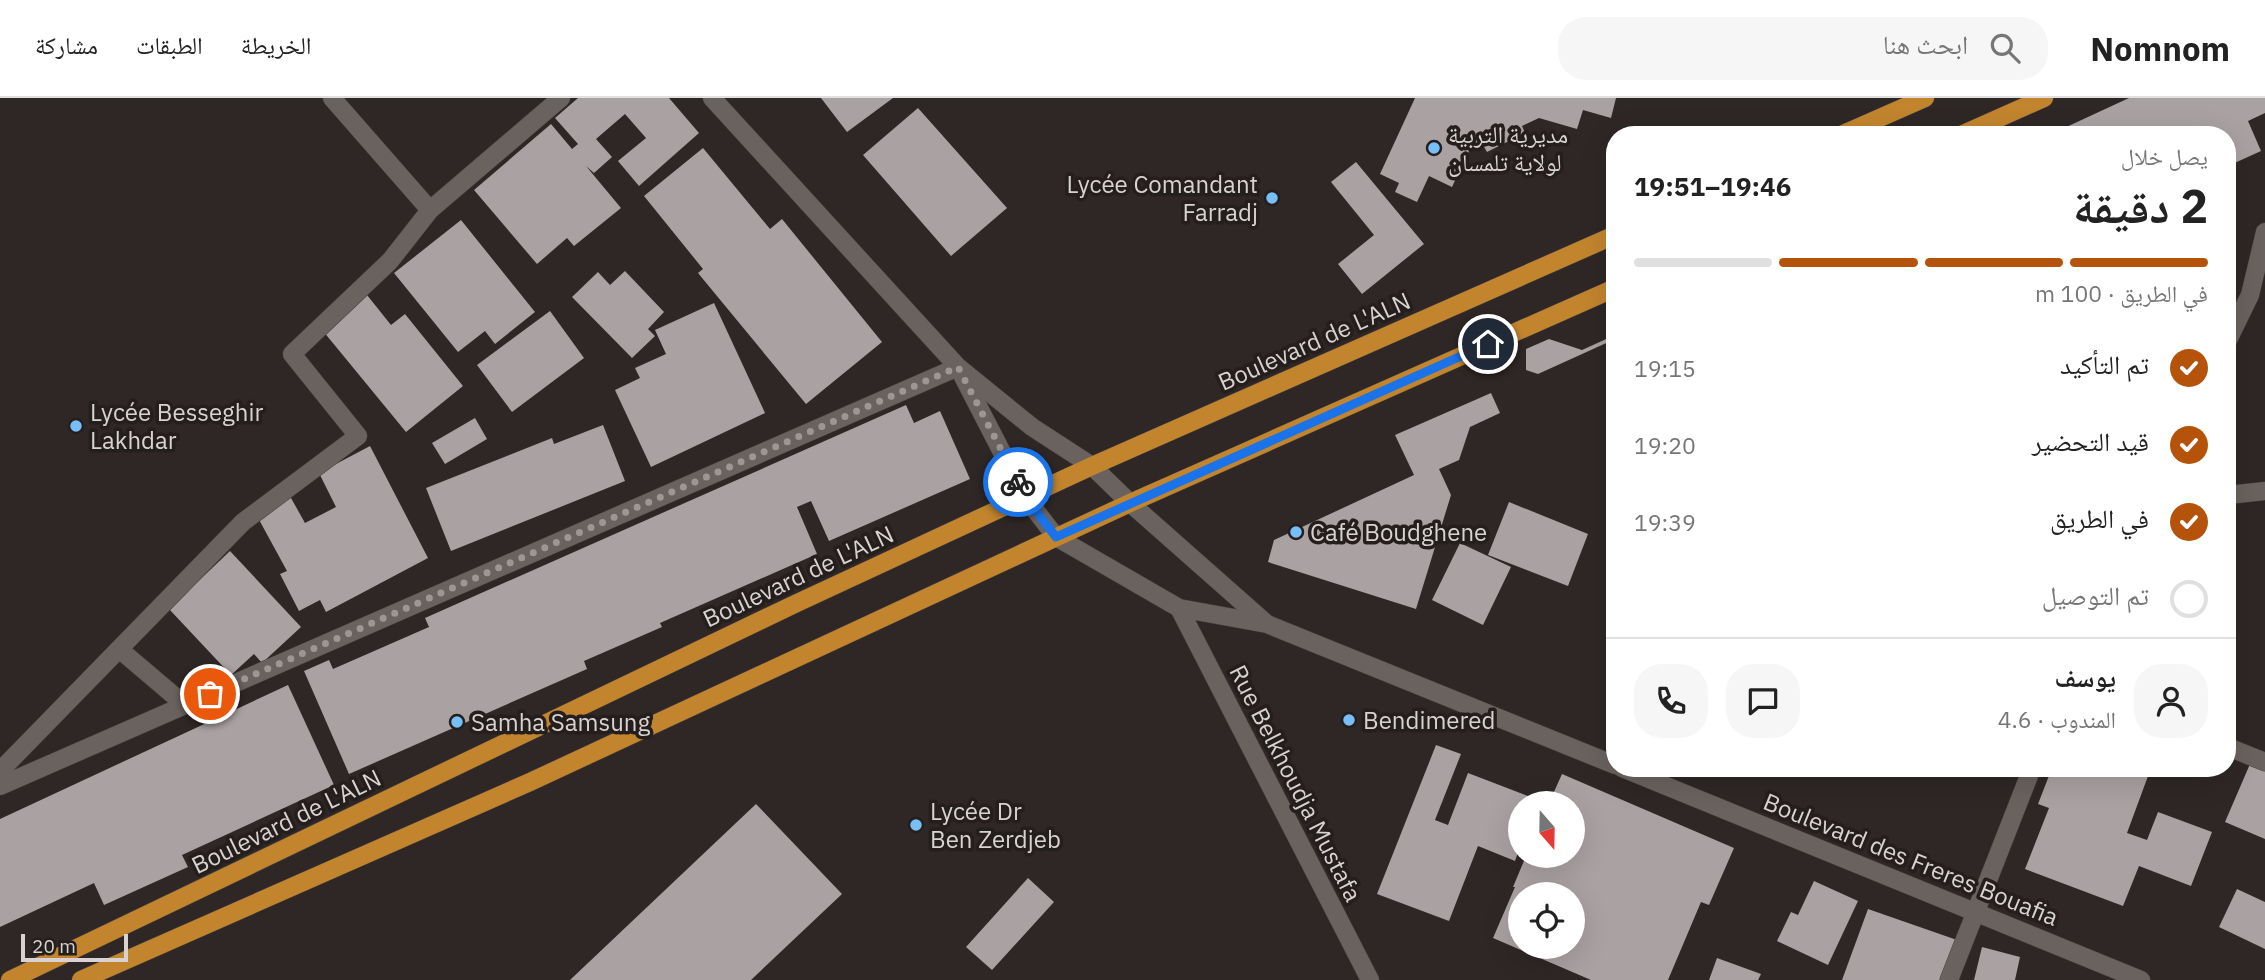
<!DOCTYPE html>
<html lang="ar">
<meta charset="utf-8">
<style>
body{margin:0;font-family:"IBM Plex Sans","Noto Naskh Arabic",sans-serif;background:#f6f6f6;color:#222;direction:rtl;height:100vh;display:flex;flex-direction:column;font-size:26px;white-space:nowrap}
*{box-sizing:border-box;margin:0}
p{font-size:23px;color:#767676}
.icon{flex:none;width:38px;height:38px;fill:none;stroke:currentColor;stroke-width:2;stroke-linecap:round;stroke-linejoin:round}
.map{position:relative;flex:1;overflow:hidden;direction:ltr}
.sheet{position:absolute;left:1606px;top:28px;width:630px;height:651px;display:flex;flex-direction:column;background:#fff;border-radius:28px;box-shadow:0 7px 28px #0002;direction:rtl}
.sheet>*{flex:none}
.needle{width:46px;rotate:160deg}
.fabs{position:absolute;left:1508px;top:693px;display:grid;gap:14px}
.fabs a{display:grid;place-items:center;width:77px;height:77px;border-radius:50%;background:#fff;box-shadow:0 7px 28px #0002;font-size:35px}
.scale{position:absolute;left:21px;bottom:18px;width:107px;box-sizing:border-box;padding-left:7px;border:4px solid #d8d3d2;border-top:0;font-size:19px;line-height:24px;white-space:nowrap;color:#d8d3d2;-webkit-text-stroke:5px #241e1c;paint-order:stroke}
.pin{position:absolute;display:grid;place-items:center;width:60px;height:60px;color:#fff;margin:-30px;border:4px solid #fff;border-radius:50%;box-shadow:0 2px 7px #0007}
.courier{position:absolute;display:grid;place-items:center;width:70px;height:70px;margin:-35px;border:5px solid #1a73e8;border-radius:50%;background:#fff;color:#222;box-shadow:0 2px 9px #0007}
.overview em{font-style:normal;font-weight:800}
.overview div{display:flex;flex-direction:column-reverse}
.overview{display:flex;align-items:center;justify-content:space-between;height:119px;padding:0 28px}
h1{font-size:46px;font-weight:800;line-height:52px}
.bar{display:grid;grid-template-columns:repeat(4,1fr);gap:10px 7px;align-content:center;height:84px;padding:0 28px}
.bar i{height:9px;border-radius:5px;background:#e0e0e0}
.bar .on{background:#b45309}
.bar p{grid-column:span 4}
.line{display:flex;align-items:center;gap:18px;padding:0 28px;border-top:2px solid #e0e0e0}
.line div{flex:1}
.round{display:grid;place-items:center;flex:none;width:74px;height:74px;border-radius:28px;background:#f6f6f6}
ol{padding:0 28px;list-style:none}
li{display:flex;align-items:center;gap:21px;height:77px}
li p{margin-inline-start:auto}
li .icon{padding:7px;border-radius:50%;background:#b45309;color:#fff;stroke-width:4}
li:last-child{color:#767676}
li i{width:38px;height:38px;border:4px solid #e0e0e0;border-radius:50%}
header{display:flex;align-items:center;gap:42px;box-sizing:border-box;height:98px;padding:0 35px;background:#fff;border-bottom:2px solid #e0e0e0}
header strong{font-size:33px}
nav{display:flex;gap:38px;margin-inline-start:auto;font-size:24px}
.search{width:490px;height:63px;background:#f6f6f6;display:flex;align-items:center;gap:18px;box-sizing:border-box;padding:0 24px;border-radius:28px;color:#767676;font-size:26px}
.map>svg:first-child{display:block}
</style>
<header>
<strong>Nomnom</strong>
<div class="search"><svg class="icon" aria-label="search" viewBox="0 0 24 24"><circle cx="10" cy="10" r="6"/><path d="M15 15l6 6"/></svg>ابحث هنا</div>
<nav><a>الخريطة</a><a>الطبقات</a><a>مشاركة</a></nav>
</header>
<div class="map">
<svg width="2265" height="882" viewBox="0 0 2265 882">
<rect width="100%" height="100%" fill="#2e2725"/>
<path fill="#aaa1a2" fill-rule="evenodd" d="M578 0H669L699 35 639 88 618 63 646 40 625 16 596 41 612 59 594 75 586 68 621 110 574 148 567 140 537 166 474 92 551 26 572 51 578 46 555 20Z
M821 0H893L847 34Z
M1415 0H1616L1611 20 1583 12 1577 31 1539 20 1522 28 1525 35 1487 54 1483 47 1469 53 1452 89 1429 78 1417 104 1395 94 1399 85 1380 76Z
M2129 0H2265V15L2248 23 2261 53 2228 68V37H2049Z
M918 10 1007 110 951 158 863 57Z
M703 50 770 131 782 121 882 244 806 306 698 175 703 171 644 98Z
M1356 64 1424 146 1362 196 1338 166 1374 137 1331 84Z
M461 122 535 214 495 246 485 233 458 254 394 175Z
M625 173 664 214 648 231 655 238 632 260 572 199 598 174 610 187Z
M367 197 391 227 405 216 463 288 406 334 323 233Z
M714 205 765 315 651 369 615 292 640 280 635 270 666 256 655 232Z
M550 213 584 260 512 314 477 267Z
M1615 237V247L1613 242 1538 276 1526 272V251L1549 241 1582 252Z
M1491 295 1500 315 1470 329 1459 362 1439 371 1451 397 1416 511 1268 464 1274 442 1414 377 1395 337Z
M906 307 914 325 940 313 970 381 829 443 811 403 797 409 817 456 660 525 662 529 584 563 587 571 349 676 304 573 329 562 333 571 429 529 425 520Z
M475 320 487 341 445 366 432 345Z
M603 327 625 383 451 453 426 390 552 340 554 346Z
M370 348 428 460 326 514 320 502 299 513 280 476 287 473 257 418 291 400 305 425 336 409 319 375Z
M1509 404 1588 436 1568 488 1488 457Z
M1460 445 1511 469 1483 527 1432 502Z
M230 453 301 529 262 565 254 556 231 577 169 511Z
M288 587 334 687 182 757 188 769 104 807 94 785 0 829V721Z
M1436 647 1461 656 1435 722 1448 727 1468 675 1538 702 1536 705H1521V746L1515 763 1478 748 1449 823 1377 796Z
M2250 666 2265 672V741L2225 724Z
M2052 670H2151L2127 735 2147 742 2158 714 2212 734 2191 788 2139 768 2123 808 2025 771 2049 710 2038 706Z
M1562 676 1734 750 1709 807 1701 804 1668 882H1591L1493 840 1515 789H1513L1526 758H1573V705H1549ZM1521 796H1573V849H1521Z
M756 706 842 796 751 882H570Z
M1028 780 1054 804 992 872 966 849Z
M1814 783 1858 803 1828 867 1777 843 1791 814 1798 817Z
M2237 791 2265 804V851L2219 829Z
M1868 811 1957 842 1943 882H1842Z
M1982 849 2020 859 2015 882H1974Z
M1717 860 1761 876 1758 882H1709Z"/>
<g fill="none" stroke-linecap="round" stroke-linejoin="round">
<defs>
<path id="minor" d="M332 0 430 112 561 0
M712 0 958 269 1032 329 1092 368 1130 405 1267 526
M2228 242 2250 197 2265 134
M958 269 1025 399 1056 439 1179 510 1267 526 1615 667
M2228 397 2265 393
M1179 510 1370 882
M119 551 185 607
M2228 649 2265 664
M1622 670 2141 882
M0 673 243 424 358 338 292 256 390 163 430 112
M0 688 958 269
M1949 882 2032 670"/>
<path id="primary" d="M1841 37 1925 0
M1961 37 2044 0
M10 882 797 505 1092 368 1615 137
M81 882 530 684 1130 405 1615 190"/>
</defs>
<use href="#minor" stroke="#484341" stroke-width="19"/>
<use href="#primary" stroke="#484341" stroke-width="19"/>
<use href="#minor" stroke="#6a625f" stroke-width="18"/>
<use href="#primary" stroke="#c2852e" stroke-width="18"/>
</g>
<g fill="none" stroke-linecap="round" stroke-linejoin="round">
<path stroke="#9c9795" stroke-width="7" stroke-dasharray="0 12.6" d="M210 596 958 269 1018 384"/>
<path stroke="#1a73e8" stroke-width="9" d="M1018 384 1025 399 1056 439 1488 246"/>
</g>
<g fill="#77bff7" stroke="#241e1c" stroke-width="2.5">
<circle cx="1434" cy="50" r="7"/>
<circle cx="1272" cy="100" r="7"/>
<circle cx="76" cy="328" r="7"/>
<circle cx="1296" cy="434" r="7"/>
<circle cx="1349" cy="622" r="7"/>
<circle cx="457" cy="624" r="7"/>
<circle cx="916" cy="727" r="7"/>
</g>
<g text-anchor="middle" dominant-baseline="central" stroke-width="7" stroke-linejoin="round" paint-order="stroke">
<g font-size="24" fill="#d8d3d2" stroke="#241e1c" text-anchor="start">
<text x="1448" y="36">مديرية التربية<tspan x="1448" dy="28">لولاية تلمسان</tspan></text>
<text x="1258" y="86" text-anchor="end">Lycée Comandant<tspan x="1258" dy="28">Farradj</tspan></text>
<text x="90" y="314">Lycée Besseghir<tspan x="90" dy="28">Lakhdar</tspan></text>
<text x="1310" y="434">Café Boudghene</text>
<text x="1363" y="622">Bendimered</text>
<text x="471" y="624">Samha Samsung</text>
<text x="930" y="713">Lycée Dr<tspan x="930" dy="28">Ben Zerdjeb</tspan></text>
</g>
<g font-size="24" fill="#d8d3d2" stroke="#241e1c">
<text transform="translate(1314 243) rotate(-24)">Boulevard de L'ALN</text>
<text transform="translate(798 478) rotate(-25)">Boulevard de L'ALN</text>
<text transform="translate(1296 685) rotate(63)">Rue Belkhoudja Mustafa</text>
<text transform="translate(286 723) rotate(-26)">Boulevard de L'ALN</text>
<text transform="translate(1911 761) rotate(22)">Boulevard des Freres Bouafia</text>
</g>
</g>
</svg>
<div class="fabs">
<a><svg class="needle" viewBox="-14 -14 28 28"><path d="M0-13l5 13h-10z" fill="#e53935"/><path d="M0 13l5-13h-10z" fill="#767676"/></svg></a>
<a><svg class="icon" aria-label="locate" viewBox="0 0 24 24"><circle cx="12" cy="12" r="6"/><path d="M12 2v4M12 18v4M2 12h4M18 12h4"/></svg></a>
</div>
<div class="scale">20 m</div>
<div class="pin" style="left:210px;top:596px;background:#ea580c"><svg class="icon" aria-label="bag" viewBox="0 0 24 24"><path d="M5 8h14l-1 12H6zM9 8a3 3 0 0 1 6 0"/></svg></div>
<div class="pin" style="left:1488px;top:246px;background:#1f2937"><svg class="icon" aria-label="home" viewBox="0 0 24 24"><path d="M3 11l9-7 9 7M6 9v11h12V9"/></svg></div>
<div class="courier" style="left:1018px;top:384px"><svg class="icon" aria-label="bike" viewBox="0 0 24 24"><circle cx="6" cy="16" r="4"/><circle cx="18" cy="16" r="4"/><path d="M6 16l4-8h5l3 8M10 8l3 8H6M13 5h3"/></svg></div>
<section class="sheet">
<div class="overview"><div><h1>2 دقيقة</h1><p>يصل خلال</p></div><em>19:46–19:51</em></div>
<div class="bar"><i class="on"></i><i class="on"></i><i class="on"></i><i></i><p>في الطريق · 100 m</p></div>
<ol>
<li><svg class="icon" aria-label="check" viewBox="0 0 24 24"><path d="M5 12l5 5 9-10"/></svg>تم التأكيد<p>19:15</p></li>
<li><svg class="icon" aria-label="check" viewBox="0 0 24 24"><path d="M5 12l5 5 9-10"/></svg>قيد التحضير<p>19:20</p></li>
<li><svg class="icon" aria-label="check" viewBox="0 0 24 24"><path d="M5 12l5 5 9-10"/></svg>في الطريق<p>19:39</p></li>
<li><i></i>تم التوصيل</li>
</ol>
<div class="line" style="height:126px"><a class="round"><svg class="icon" aria-label="person" viewBox="0 0 24 24"><circle cx="12" cy="8" r="4"/><path d="M4 21q1-7 8-7t8 7"/></svg></a><div><b>يوسف</b><p>المندوب · 4.6</p></div><a class="round"><svg class="icon" aria-label="chat" viewBox="0 0 24 24"><path d="M4 5h16v11H9l-5 4z"/></svg></a><a class="round"><svg class="icon" aria-label="phone" viewBox="0 0 24 24"><path d="M5 4h4l2 5-3 2q2 4 5 5l2-3 5 2v4C11 20 4 13 5 4z"/></svg></a></div>
</section>
</div>
